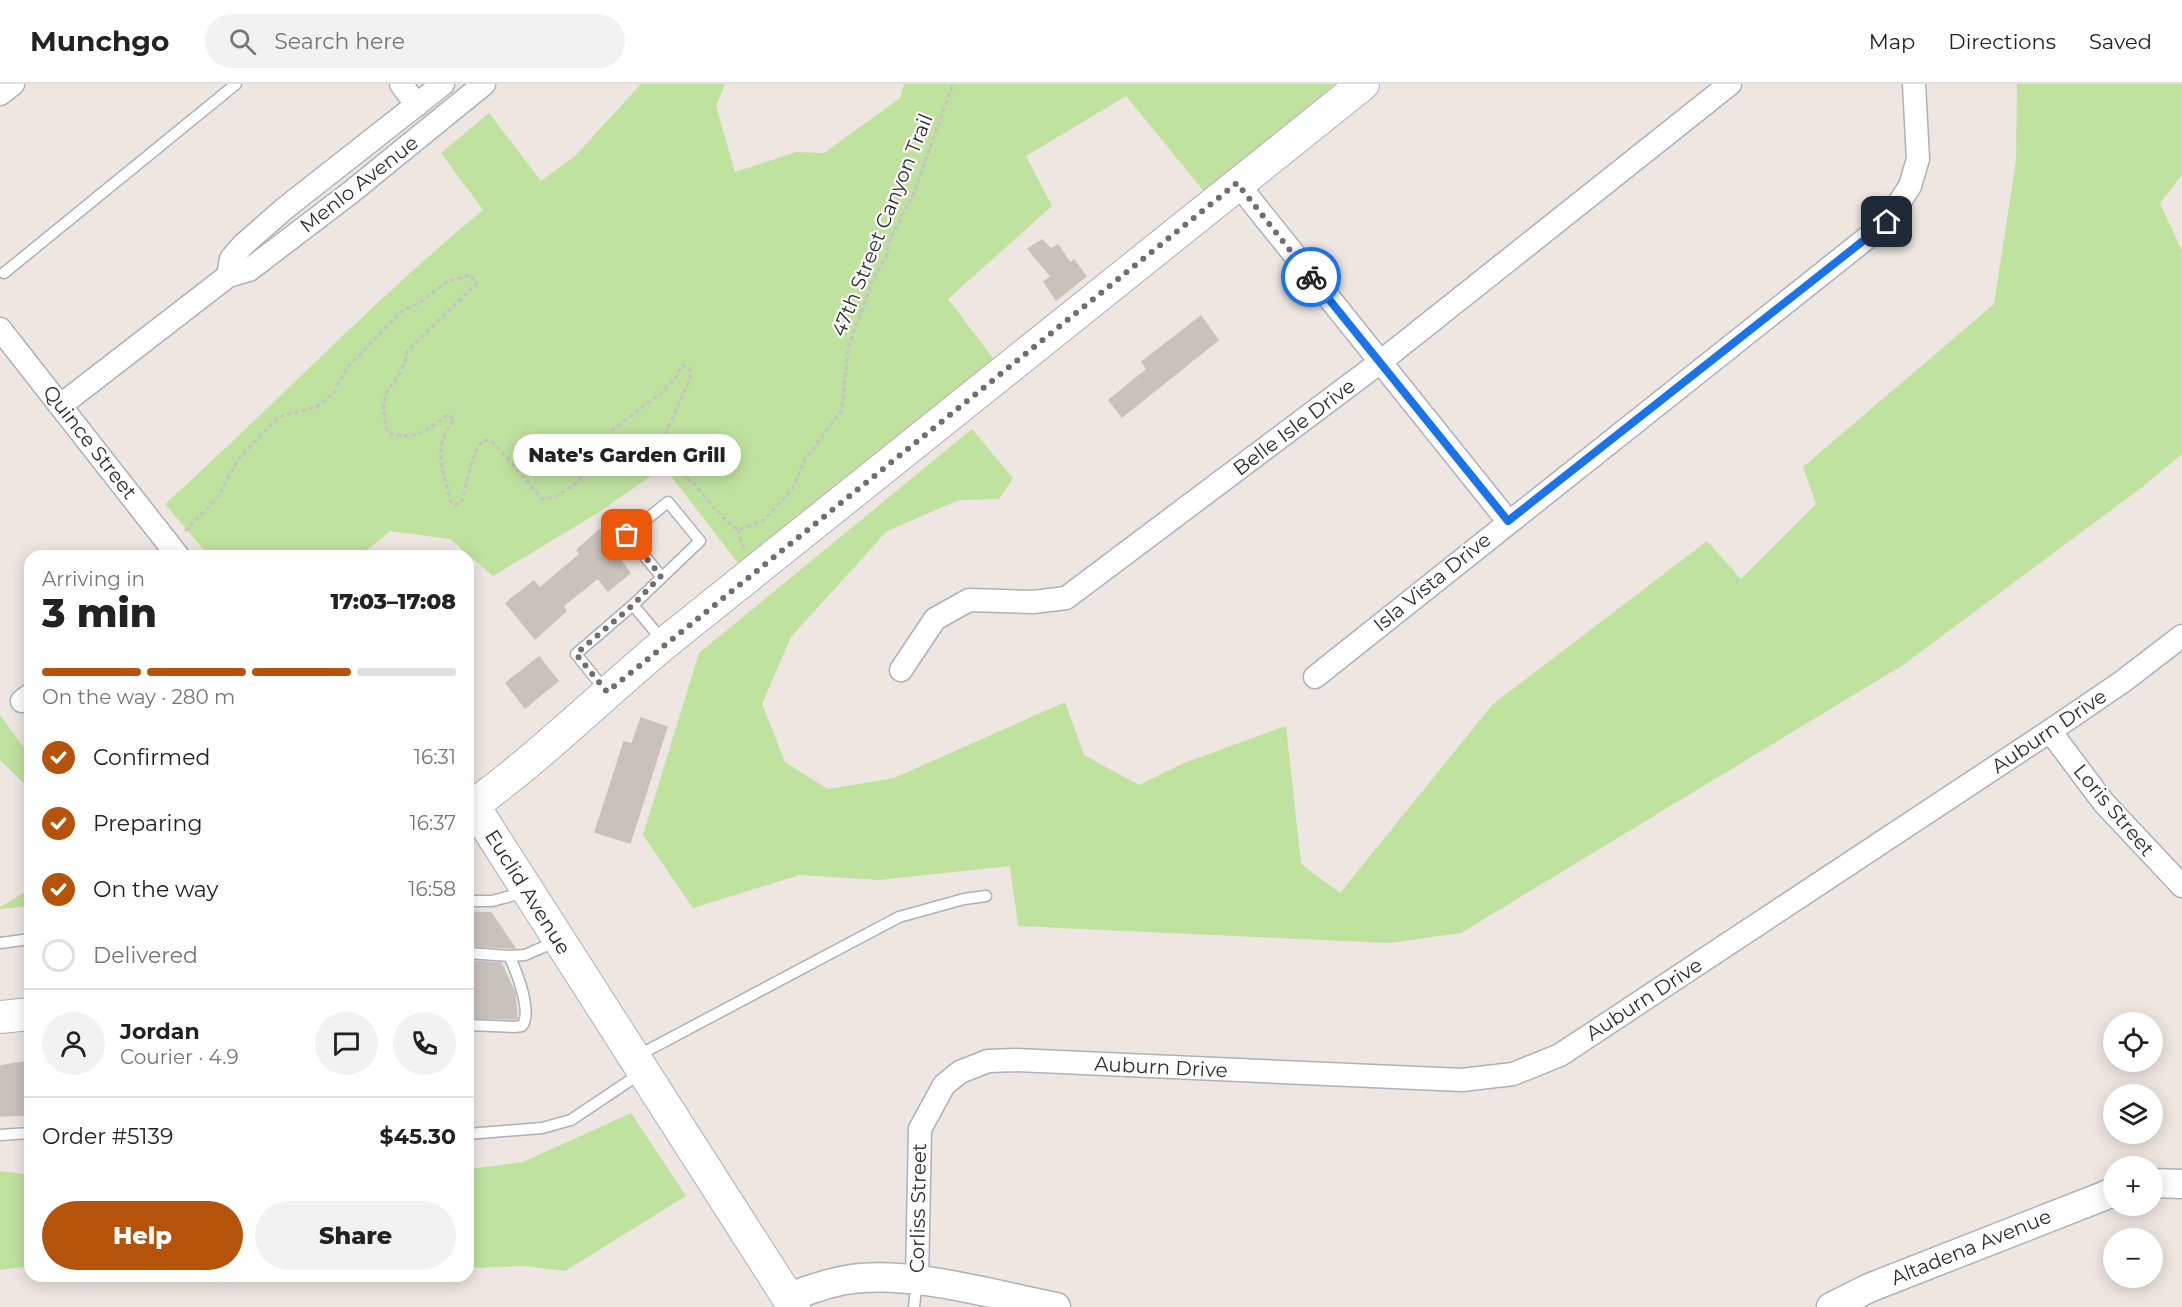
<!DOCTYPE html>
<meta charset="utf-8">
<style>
body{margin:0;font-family:Montserrat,sans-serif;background:#f2f2f2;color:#222;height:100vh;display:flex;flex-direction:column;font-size:22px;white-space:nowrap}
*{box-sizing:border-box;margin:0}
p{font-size:20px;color:#767676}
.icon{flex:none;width:33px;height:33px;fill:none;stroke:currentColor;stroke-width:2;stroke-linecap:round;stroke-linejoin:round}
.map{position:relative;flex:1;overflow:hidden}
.drawer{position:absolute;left:24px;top:466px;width:450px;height:732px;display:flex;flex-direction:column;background:#fff;border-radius:18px;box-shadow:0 3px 15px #0003}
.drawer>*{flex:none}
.controls{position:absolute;left:2103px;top:928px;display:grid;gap:12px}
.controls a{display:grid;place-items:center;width:60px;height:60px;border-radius:50%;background:#fff;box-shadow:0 3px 15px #0003;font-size:30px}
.pin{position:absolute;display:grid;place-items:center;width:51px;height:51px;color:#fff;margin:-26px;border-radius:12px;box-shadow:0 3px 9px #0006}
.courier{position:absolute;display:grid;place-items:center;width:60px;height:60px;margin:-30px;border:4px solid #1a73e8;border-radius:50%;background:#fff;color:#222;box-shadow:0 2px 8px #0007}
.bubble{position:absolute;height:42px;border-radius:21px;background:#fff;box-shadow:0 3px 15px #0003;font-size:20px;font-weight:800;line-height:42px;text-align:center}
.headline em{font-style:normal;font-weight:800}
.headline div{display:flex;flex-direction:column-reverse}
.headline{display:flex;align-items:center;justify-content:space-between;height:102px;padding:0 18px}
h1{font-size:39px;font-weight:800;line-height:45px}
.bar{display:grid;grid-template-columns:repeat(4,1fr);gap:9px 6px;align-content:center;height:72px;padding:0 18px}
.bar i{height:8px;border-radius:4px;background:#e0e0e0}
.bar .current{background:#b45309}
.bar p{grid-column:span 4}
.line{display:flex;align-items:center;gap:15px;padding:0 18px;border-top:2px solid #e0e0e0}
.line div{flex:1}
.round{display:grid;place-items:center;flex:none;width:63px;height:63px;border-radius:32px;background:#f2f2f2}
ol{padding:0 18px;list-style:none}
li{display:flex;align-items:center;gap:18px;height:66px}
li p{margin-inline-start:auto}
li .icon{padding:6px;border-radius:50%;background:#b45309;color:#fff;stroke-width:4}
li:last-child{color:#767676}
li i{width:33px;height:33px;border:3px solid #e0e0e0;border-radius:50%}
.button{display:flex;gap:12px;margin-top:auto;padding:12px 18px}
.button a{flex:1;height:69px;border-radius:36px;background:#b45309;color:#fff;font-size:24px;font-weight:800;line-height:69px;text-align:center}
.button a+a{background:#f2f2f2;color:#222}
header{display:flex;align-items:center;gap:36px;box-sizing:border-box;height:84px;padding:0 30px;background:#fff;border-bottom:2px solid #e0e0e0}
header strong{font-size:28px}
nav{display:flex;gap:33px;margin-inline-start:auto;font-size:21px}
.search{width:420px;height:54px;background:#f2f2f2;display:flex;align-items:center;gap:15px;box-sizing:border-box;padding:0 21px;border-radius:33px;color:#767676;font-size:22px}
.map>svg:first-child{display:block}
</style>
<header>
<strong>Munchgo</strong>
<div class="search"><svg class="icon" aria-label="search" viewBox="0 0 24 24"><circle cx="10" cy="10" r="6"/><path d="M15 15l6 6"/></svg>Search here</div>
<nav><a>Map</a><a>Directions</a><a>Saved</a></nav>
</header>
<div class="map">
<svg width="2182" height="1223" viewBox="0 0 2182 1223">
<rect width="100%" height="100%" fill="#eee6e1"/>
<path fill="#c0e29f" d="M641 0H725L716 22 735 88 796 68 824 69 900 14 904 0H1335L1207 111 1126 12 1026 72 1052 122 948 215 996 278 738 479 664 383 596 430 493 492 450 455 390 447 360 472H209L165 420C273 323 371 218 483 126L441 69 489 29 541 97 575 72Z
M2017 0H2182V91L2160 119 2182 167V370L2141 404 1903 581 1461 849 1389 859 1018 842 1010 782 878 796 800 791 693 824 643 751 699 569 972 345 1013 394 999 415 959 416 887 447 791 553 762 620 785 678 828 705 894 694 1065 618 1084 671 1139 701 1184 679 1286 642 1301 780 1340 809 1493 620 1707 457 1741 495 1816 420 1803 383 1994 220 2016 77Z
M0 631 30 672V705L0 676Z
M30 805V822L0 825V823Z
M631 1029 686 1112 565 1187 525 1182 468 1184V1085L523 1078Z
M0 1087 30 1091V1182L0 1186Z"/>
<path fill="#c7c2bc" stroke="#cac2ba" stroke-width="1.5" d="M1042 156 1051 165 1058 161 1070 179 1074 176 1086 192 1056 216 1044 198 1051 192 1028 165Z
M1201 232 1218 256 1122 333 1109 316 1147 285 1142 278Z
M599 446 630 489 608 507 598 494 563 522 566 527 535 555 506 519 534 497 540 504 580 470 577 466Z
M539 573 558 597 525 624 506 599Z
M641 634 667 643 630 759 595 748 624 658 632 660Z
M468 828 491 829 515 864 468 862Z
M468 877 501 879 515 909 517 935 468 934Z
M30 977V1031L0 1032V982Z"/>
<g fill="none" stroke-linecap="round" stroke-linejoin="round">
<defs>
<path id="service" d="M4 189 236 0
M633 521 700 457 668 418 627 451 661 492
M605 606 576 570 633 521 663 557
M468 817H492L526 808
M0 859 30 855
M468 869 509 872C516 886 533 928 522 942L514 943 468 941
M509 872 525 871 557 857
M637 972 899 833 964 815 986 812
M468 1050 542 1044 571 1036 641 989
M0 1051 30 1049
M914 1223 917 1196"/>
<path id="minor" d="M401 0 417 21
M0 10 13 0
M1237 99 1508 437
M228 192 231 175 243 161 284 125 443 0
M0 245 178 472
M61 321 228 192 249 186 350 109 484 0
M901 586 935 535 969 516 1033 518 1066 514 1379 279 1730 0
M1315 593 1887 138 1910 102 1918 75 1914 0
M22 617 30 611
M2050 647 2104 719 2182 802
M917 1196 920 1045 944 1001 960 988 988 977 1015 976 1462 996 1513 990 1560 971 2050 647 2122 598 2182 552"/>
<path id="tertiary" d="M2152 1099 2182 1100
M788 1213C807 1207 827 1199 846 1196 908 1185 994 1211 1056 1223
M1831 1223 1869 1204 2114 1108"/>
<path id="secondary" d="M473 721 794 1223
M468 725C538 675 599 614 665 559L1363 0
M0 933 30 930"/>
</defs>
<use href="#service" stroke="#adb1b9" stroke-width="13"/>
<use href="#minor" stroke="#adb1b9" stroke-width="25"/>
<use href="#tertiary" stroke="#adb1b9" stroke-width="31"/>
<use href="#secondary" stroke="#adb1b9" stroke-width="34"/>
<path stroke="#c4c4c4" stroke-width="3" stroke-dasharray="4.5 3" stroke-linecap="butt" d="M738 446 744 465
M185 447 218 413 237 377 278 333 316 323 333 310 347 284 402 227 419 219 445 199 469 191 477 199 407 267C402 306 373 297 388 349 417 357 426 347 448 330L454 336C430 367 445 385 450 417L455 421 461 419C469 398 469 373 483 356L491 357 497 362 542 415 556 413 576 399 605 367 611 347 661 309 677 292 682 281 690 285V295L661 359 663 371 695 401 720 431 738 446 764 436 792 406 805 375 842 326 848 264 875 191 886 173 889 157 913 111 953 0"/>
<use href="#service" stroke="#fff" stroke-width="10"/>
<use href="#minor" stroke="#fff" stroke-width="22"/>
<use href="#tertiary" stroke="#fff" stroke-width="28"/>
<use href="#secondary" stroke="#fff" stroke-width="32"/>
</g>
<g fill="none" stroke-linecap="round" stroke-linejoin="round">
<path stroke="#716e6c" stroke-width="6" stroke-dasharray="0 10.8" d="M627 451 661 492 633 521 576 570 607 608 1237 99 1311 193"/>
<path stroke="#1a73e8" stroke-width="8" d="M1311 193 1508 437 1887 138"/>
</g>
<g text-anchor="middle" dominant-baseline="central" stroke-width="4.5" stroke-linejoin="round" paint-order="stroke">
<g font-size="20" fill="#2d2d2d" stroke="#fff">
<text transform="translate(359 100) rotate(-38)">Menlo Avenue</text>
<text transform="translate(882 141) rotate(-68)">47th Street Canyon Trail</text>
<text transform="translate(1294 343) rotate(-37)">Belle Isle Drive</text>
<text transform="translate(90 358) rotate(52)">Quince Street</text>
<text transform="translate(1432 498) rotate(-39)">Isla Vista Drive</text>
<text transform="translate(2049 647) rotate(-34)">Auburn Drive</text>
<text transform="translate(2114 726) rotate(50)">Loris Street</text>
<text transform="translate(528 808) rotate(58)">Euclid Avenue</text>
<text transform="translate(1644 915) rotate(-33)">Auburn Drive</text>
<text transform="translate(1161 983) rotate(3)">Auburn Drive</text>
<text transform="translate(918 1124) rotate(-89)">Corliss Street</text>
<text transform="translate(1971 1163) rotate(-22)">Altadena Avenue</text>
</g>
</g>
</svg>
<div class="controls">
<a><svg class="icon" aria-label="locate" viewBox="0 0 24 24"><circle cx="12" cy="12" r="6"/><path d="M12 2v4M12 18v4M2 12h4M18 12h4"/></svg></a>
<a><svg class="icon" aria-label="layers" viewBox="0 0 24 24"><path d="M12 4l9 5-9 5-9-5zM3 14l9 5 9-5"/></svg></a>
<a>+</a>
<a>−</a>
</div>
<div class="pin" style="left:627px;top:451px;background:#ea580c"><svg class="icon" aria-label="bag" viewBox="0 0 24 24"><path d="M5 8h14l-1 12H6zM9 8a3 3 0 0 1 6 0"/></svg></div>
<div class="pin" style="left:1887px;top:138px;background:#1f2937"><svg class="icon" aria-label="home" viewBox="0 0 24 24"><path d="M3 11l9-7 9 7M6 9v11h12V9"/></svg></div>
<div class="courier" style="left:1311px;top:193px"><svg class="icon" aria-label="bike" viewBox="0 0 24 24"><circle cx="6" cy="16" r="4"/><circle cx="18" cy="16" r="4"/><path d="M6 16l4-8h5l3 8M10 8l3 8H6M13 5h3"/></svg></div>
<div class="bubble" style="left:513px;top:350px;width:228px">Nate's Garden Grill</div>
<section class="drawer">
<div class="headline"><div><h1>3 min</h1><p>Arriving in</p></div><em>17:03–17:08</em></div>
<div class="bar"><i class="current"></i><i class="current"></i><i class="current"></i><i></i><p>On the way · 280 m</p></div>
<ol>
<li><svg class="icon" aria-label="check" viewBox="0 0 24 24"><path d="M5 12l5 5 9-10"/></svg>Confirmed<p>16:31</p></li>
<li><svg class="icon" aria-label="check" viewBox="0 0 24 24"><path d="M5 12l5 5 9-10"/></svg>Preparing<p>16:37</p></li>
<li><svg class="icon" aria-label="check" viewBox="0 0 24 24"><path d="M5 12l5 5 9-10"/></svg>On the way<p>16:58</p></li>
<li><i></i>Delivered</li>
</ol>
<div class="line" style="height:108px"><a class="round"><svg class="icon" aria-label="person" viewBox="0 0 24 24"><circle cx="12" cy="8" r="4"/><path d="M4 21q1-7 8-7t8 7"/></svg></a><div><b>Jordan</b><p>Courier · 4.9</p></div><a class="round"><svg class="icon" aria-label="chat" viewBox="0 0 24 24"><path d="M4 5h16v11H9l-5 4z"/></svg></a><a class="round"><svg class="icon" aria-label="phone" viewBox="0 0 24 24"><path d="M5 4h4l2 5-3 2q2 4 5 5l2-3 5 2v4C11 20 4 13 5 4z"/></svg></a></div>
<div class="line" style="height:78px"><div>Order #5139</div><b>$45.30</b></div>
<div class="button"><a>Help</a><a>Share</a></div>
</section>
</div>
